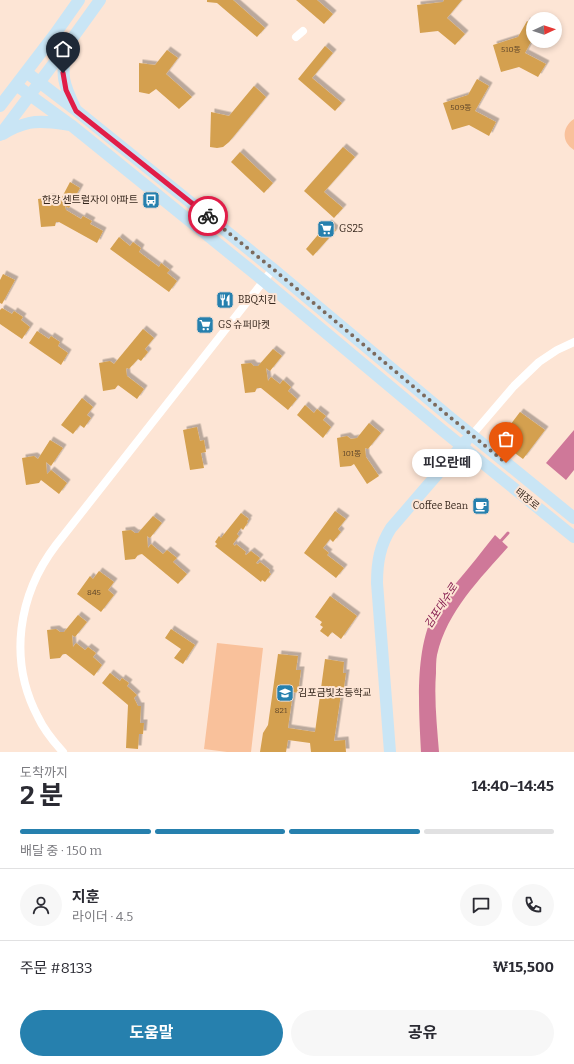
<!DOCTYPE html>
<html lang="ko">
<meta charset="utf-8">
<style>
body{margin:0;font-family:Bitter,"Noto Sans KR",serif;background:#f7f7f7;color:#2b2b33;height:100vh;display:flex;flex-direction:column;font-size:15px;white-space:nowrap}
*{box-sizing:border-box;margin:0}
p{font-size:13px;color:#7c7c81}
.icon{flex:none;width:22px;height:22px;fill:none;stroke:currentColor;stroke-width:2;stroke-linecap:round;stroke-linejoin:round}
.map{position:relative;height:752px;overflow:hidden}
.side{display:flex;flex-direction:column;background:#fff;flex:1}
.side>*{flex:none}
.needle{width:26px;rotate:87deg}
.controls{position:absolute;left:526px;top:12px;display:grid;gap:8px}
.controls a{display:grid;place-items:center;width:36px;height:36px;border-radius:50%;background:#fff;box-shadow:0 2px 6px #0003;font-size:20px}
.pin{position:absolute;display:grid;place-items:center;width:34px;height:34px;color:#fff;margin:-41px -17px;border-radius:50% 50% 50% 0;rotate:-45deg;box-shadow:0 0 4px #0007}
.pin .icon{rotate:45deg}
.courier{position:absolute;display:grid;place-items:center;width:40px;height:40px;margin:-20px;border:3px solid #e11d48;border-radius:50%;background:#fff;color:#222;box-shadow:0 1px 5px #0007}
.bubble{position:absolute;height:28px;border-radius:14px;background:#fff;box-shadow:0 2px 6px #0003;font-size:13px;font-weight:700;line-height:28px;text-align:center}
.overview em{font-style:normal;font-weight:700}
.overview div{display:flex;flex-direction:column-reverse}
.overview{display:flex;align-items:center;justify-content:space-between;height:68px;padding:0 20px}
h1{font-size:26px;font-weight:700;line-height:30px}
.bar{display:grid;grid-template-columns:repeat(4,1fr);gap:6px 4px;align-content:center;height:48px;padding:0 20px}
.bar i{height:5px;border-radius:3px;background:#e1e1e2}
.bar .active{background:#2680ae}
.bar p{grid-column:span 4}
.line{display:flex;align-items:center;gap:10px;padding:0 20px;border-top:1px solid #e1e1e2}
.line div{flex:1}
.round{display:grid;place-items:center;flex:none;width:42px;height:42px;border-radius:21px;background:#f7f7f7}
.cta{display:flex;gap:8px;margin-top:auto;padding:8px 20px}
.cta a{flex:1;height:46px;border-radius:24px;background:#2680ae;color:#fff;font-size:16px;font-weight:700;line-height:46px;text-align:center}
.cta a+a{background:#f7f7f7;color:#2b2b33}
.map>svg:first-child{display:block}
</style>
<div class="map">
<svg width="574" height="752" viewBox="0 0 574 752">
<defs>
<filter id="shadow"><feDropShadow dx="3.5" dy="-3.5" stdDeviation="0" flood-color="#0004"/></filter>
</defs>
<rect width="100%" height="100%" fill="#fde5d5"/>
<path fill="#f9c19b" d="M574 119V150C561 142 562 127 574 119Z
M217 643 263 648 251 752H227L204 749Z"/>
<path fill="#cf7899" d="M574 430V470L566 480 546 463Z
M495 535 508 547C480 579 447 611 437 655 436 660 436 667 436 673 434 699 437 726 439 752H421C419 710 414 649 435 611 441 601 449 592 457 582 470 567 482 551 495 535Z"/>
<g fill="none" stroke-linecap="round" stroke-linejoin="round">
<path stroke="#cf7899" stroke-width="3" d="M499 543 508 533"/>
</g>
<path fill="#d4a04f" filter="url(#shadow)" d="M207 0H233L265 28 257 37 217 3 207 2Z
M296 0H317L333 14 324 24Z
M444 0H462L447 18 465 34 455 45 438 31 420 33 417 5 443 2Z
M527 21 533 25V38L525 53 546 64 538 77 519 67 501 72 493 45 518 37Z
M325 46 333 53 312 78 342 103 335 111 298 79Z
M167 50 178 58 166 74 192 97 179 109 156 89 149 94 139 92V63L155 65Z
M477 79 489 86 475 111 496 122 489 136 469 125 452 130 443 103 468 95Z
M254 86 266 97 229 142 223 147 217 148 210 147 211 112 229 116Z
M343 147 355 157 324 192 343 208 334 218 304 191Z
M240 152 273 183 264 193 231 162Z
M70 182 80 188 69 208 65 206 66 210 81 219 83 216 92 221 90 224 103 231 97 243 59 222H56L55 226 41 227 38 199 51 197 56 202 60 201Z
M328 223 336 230 313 256 306 249Z
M119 237 130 246 133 242 141 248 139 252 159 267 161 263 170 270 167 273 177 281 169 292 110 249Z
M3 274 15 280 2 304 0 303V280Z
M2 308 12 314 14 311 23 317 21 320 30 327 22 339 0 324V310Z
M143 329 154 338 145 349 148 352 141 361 138 359 129 369 127 368 126 369 127 376 144 389 137 399 118 385 115 389 103 391 99 363 110 361 114 364Z
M37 331 49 339 51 336 60 342 58 346 68 353 61 365 29 343Z
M273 349 282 356 270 371 266 368 268 381 271 377 280 384 283 380 291 387 288 391 297 399 288 410 261 388H257L255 392 245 393 241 364 251 363 254 366H258Z
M82 398 93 407 87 415 91 418 84 428 80 425 73 434 61 425Z
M305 405 314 413 317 409 326 416 323 420 331 427 323 438 297 415Z
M520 412 545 430 523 459 498 441Z
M369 423 381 433 368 449 365 448 366 457 379 476 367 484 354 464 351 466 340 467 337 438 347 436 351 439 357 438Z
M197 427 200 441 204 440 206 452 201 453 204 468 190 470 183 430Z
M50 440 63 448 51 466 46 462 47 474 51 470 67 483 59 494 41 480 39 483 26 485 22 458 34 456 38 459Z
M335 511 346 519 338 529 341 532 333 542 330 539 323 548 329 553 327 555 344 568 336 578 304 553Z
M241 513 249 519 247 521 248 522 243 530 241 528 237 534 239 536 233 544 235 546 236 544 246 552 245 554 246 555 251 551 260 558 256 563 258 564 260 562 270 570 269 572 271 574 265 582 262 580 261 582 215 546 217 544 215 542 219 536 221 538Z
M153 516 162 523 150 538 147 536 148 548 151 544 163 554 167 550 177 558 173 562 187 574 178 584 142 554 138 555 135 559 125 560 122 531 131 530 135 533H138Z
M99 571 114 582 108 590 114 595 101 612 77 594 90 576 93 579Z
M330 596 357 616 341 639 332 632 328 637 320 631 323 627 320 625 322 622 315 617Z
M78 615 87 622 75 637 72 635 73 647 76 643 85 650 88 647 96 653 93 657 102 665 94 676 66 654H63L60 658 50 659 47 630 56 629 60 632H64Z
M171 629 195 645 183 664 174 658 181 649 165 638Z
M278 654 298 656 296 670H301L298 693 293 692 288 728 315 732 325 659 344 662 343 673H346L343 694H341L334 741 345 740 346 752H311L310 743 288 740 286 752H260L263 733 268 725Z
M110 673 120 681 122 678 129 683 127 686 137 695 134 698 138 706H141L140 723H144L143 734H139L138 749 126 748 128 705 102 683Z"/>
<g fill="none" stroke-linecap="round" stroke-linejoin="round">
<path stroke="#fff" stroke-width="8" d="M296 37 303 31
M472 435 514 386 539 362 557 350 574 342
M63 752C53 741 44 730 38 717 8 660 18 595 56 545L273 269"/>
<path stroke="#c9e5f5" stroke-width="12" d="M67 49C60 75 64 85 75 108
M26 72 77 111 273 269 451 418 574 518
M16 85 71 125 264 281 442 430 574 537
M0 106 55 34 79 0
M3 134C11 129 20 125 29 123 42 120 57 123 70 125
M0 135 69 43 100 0
M390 752 377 583C377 562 380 545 391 528L466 441"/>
</g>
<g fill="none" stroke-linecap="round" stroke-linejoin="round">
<path stroke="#7c6a5d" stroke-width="4" stroke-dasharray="0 7.2" d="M208 216 273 269 451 418 506 463"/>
<path stroke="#e11d48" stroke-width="5" d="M63 73 66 90 76 111 208 216"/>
</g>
<defs>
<symbol id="bus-square" viewBox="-11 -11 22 22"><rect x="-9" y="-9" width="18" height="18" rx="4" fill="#2680ae" stroke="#fde5d5"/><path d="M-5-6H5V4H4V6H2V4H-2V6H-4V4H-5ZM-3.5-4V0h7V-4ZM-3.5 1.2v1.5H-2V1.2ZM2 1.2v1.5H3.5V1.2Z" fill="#fff"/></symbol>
<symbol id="supermarket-square" viewBox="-11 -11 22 22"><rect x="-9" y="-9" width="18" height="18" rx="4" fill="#2680ae" stroke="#fde5d5"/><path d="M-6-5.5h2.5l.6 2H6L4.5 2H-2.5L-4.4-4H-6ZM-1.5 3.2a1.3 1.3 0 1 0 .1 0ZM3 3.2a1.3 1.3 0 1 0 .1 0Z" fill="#fff"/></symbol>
<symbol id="restaurant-square" viewBox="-11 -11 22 22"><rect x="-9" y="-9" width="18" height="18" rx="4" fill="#2680ae" stroke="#fde5d5"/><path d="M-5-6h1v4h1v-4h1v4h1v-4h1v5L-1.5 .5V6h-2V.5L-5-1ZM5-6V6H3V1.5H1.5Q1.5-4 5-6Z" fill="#fff"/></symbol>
<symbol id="cafe-square" viewBox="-11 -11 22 22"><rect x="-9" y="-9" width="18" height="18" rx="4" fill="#2680ae" stroke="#fde5d5"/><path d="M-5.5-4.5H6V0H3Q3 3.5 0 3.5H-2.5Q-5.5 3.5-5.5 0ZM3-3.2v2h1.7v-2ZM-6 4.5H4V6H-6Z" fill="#fff"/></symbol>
<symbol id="school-square" viewBox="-11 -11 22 22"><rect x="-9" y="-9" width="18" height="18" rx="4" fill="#2680ae" stroke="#fde5d5"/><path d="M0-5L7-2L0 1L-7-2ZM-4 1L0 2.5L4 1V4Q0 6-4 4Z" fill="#fff"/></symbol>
</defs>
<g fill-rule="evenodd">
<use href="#bus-square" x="141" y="190" width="20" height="20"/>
<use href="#supermarket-square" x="316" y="219" width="20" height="20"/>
<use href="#restaurant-square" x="215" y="290" width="20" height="20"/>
<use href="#supermarket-square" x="195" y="315" width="20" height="20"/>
<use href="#cafe-square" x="471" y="496" width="20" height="20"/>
<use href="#school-square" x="275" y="683" width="20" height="20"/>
</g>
<g text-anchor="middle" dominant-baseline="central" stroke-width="4" stroke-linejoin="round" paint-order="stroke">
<g font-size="8" fill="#5e452a">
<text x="511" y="49">510동</text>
<text x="461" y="107">509동</text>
<text x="352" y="453">101동</text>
<text x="94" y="592">845</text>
<text x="281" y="710">821</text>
</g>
<g font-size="10" fill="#36271d" stroke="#fde5d5" text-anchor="start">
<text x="138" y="200" text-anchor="end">한강 센트럴자이 아파트</text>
<text x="339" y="229">GS25</text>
<text x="238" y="300">BBQ치킨</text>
<text x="218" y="325">GS 슈퍼마켓</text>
<text x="468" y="506" text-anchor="end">Coffee Bean</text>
<text x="298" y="693">김포금빛초등학교</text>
</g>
<g font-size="10" fill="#36271d" stroke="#fde5d5">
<text transform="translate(527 499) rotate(39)">태장로</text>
</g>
<g font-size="11" font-style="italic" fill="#861e50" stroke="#fde5d5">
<text transform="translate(441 606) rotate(-57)">김포대수로</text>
</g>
</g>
</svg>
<div class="controls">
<a><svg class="needle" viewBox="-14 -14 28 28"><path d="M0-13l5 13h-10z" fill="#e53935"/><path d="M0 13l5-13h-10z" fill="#7c7c81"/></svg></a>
</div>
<div class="pin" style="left:506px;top:463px;background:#ea580c"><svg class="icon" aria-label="bag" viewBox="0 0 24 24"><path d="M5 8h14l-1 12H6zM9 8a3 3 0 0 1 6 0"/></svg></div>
<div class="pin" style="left:63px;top:73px;background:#1f2937"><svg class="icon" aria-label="home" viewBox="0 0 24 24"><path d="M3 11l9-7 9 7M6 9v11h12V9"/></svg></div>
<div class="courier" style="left:208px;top:216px"><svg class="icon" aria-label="bike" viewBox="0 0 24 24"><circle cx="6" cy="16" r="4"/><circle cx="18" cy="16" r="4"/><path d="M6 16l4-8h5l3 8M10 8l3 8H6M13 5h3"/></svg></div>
<div class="bubble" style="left:412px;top:449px;width:70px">피오란떼</div>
</div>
<section class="side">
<div class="overview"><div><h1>2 분</h1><p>도착까지</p></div><em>14:40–14:45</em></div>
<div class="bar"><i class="active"></i><i class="active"></i><i class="active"></i><i></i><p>배달 중 · 150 m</p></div>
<div class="line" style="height:72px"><a class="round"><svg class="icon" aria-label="person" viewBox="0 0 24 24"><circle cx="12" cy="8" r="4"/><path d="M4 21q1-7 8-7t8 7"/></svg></a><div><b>지훈</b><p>라이더 · 4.5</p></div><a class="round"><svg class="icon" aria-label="chat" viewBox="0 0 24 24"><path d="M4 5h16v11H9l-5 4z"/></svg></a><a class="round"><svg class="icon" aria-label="phone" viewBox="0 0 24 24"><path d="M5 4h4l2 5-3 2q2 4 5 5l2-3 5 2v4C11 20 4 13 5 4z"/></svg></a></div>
<div class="line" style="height:52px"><div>주문 #8133</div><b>₩15,500</b></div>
<div class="cta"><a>도움말</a><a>공유</a></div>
</section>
